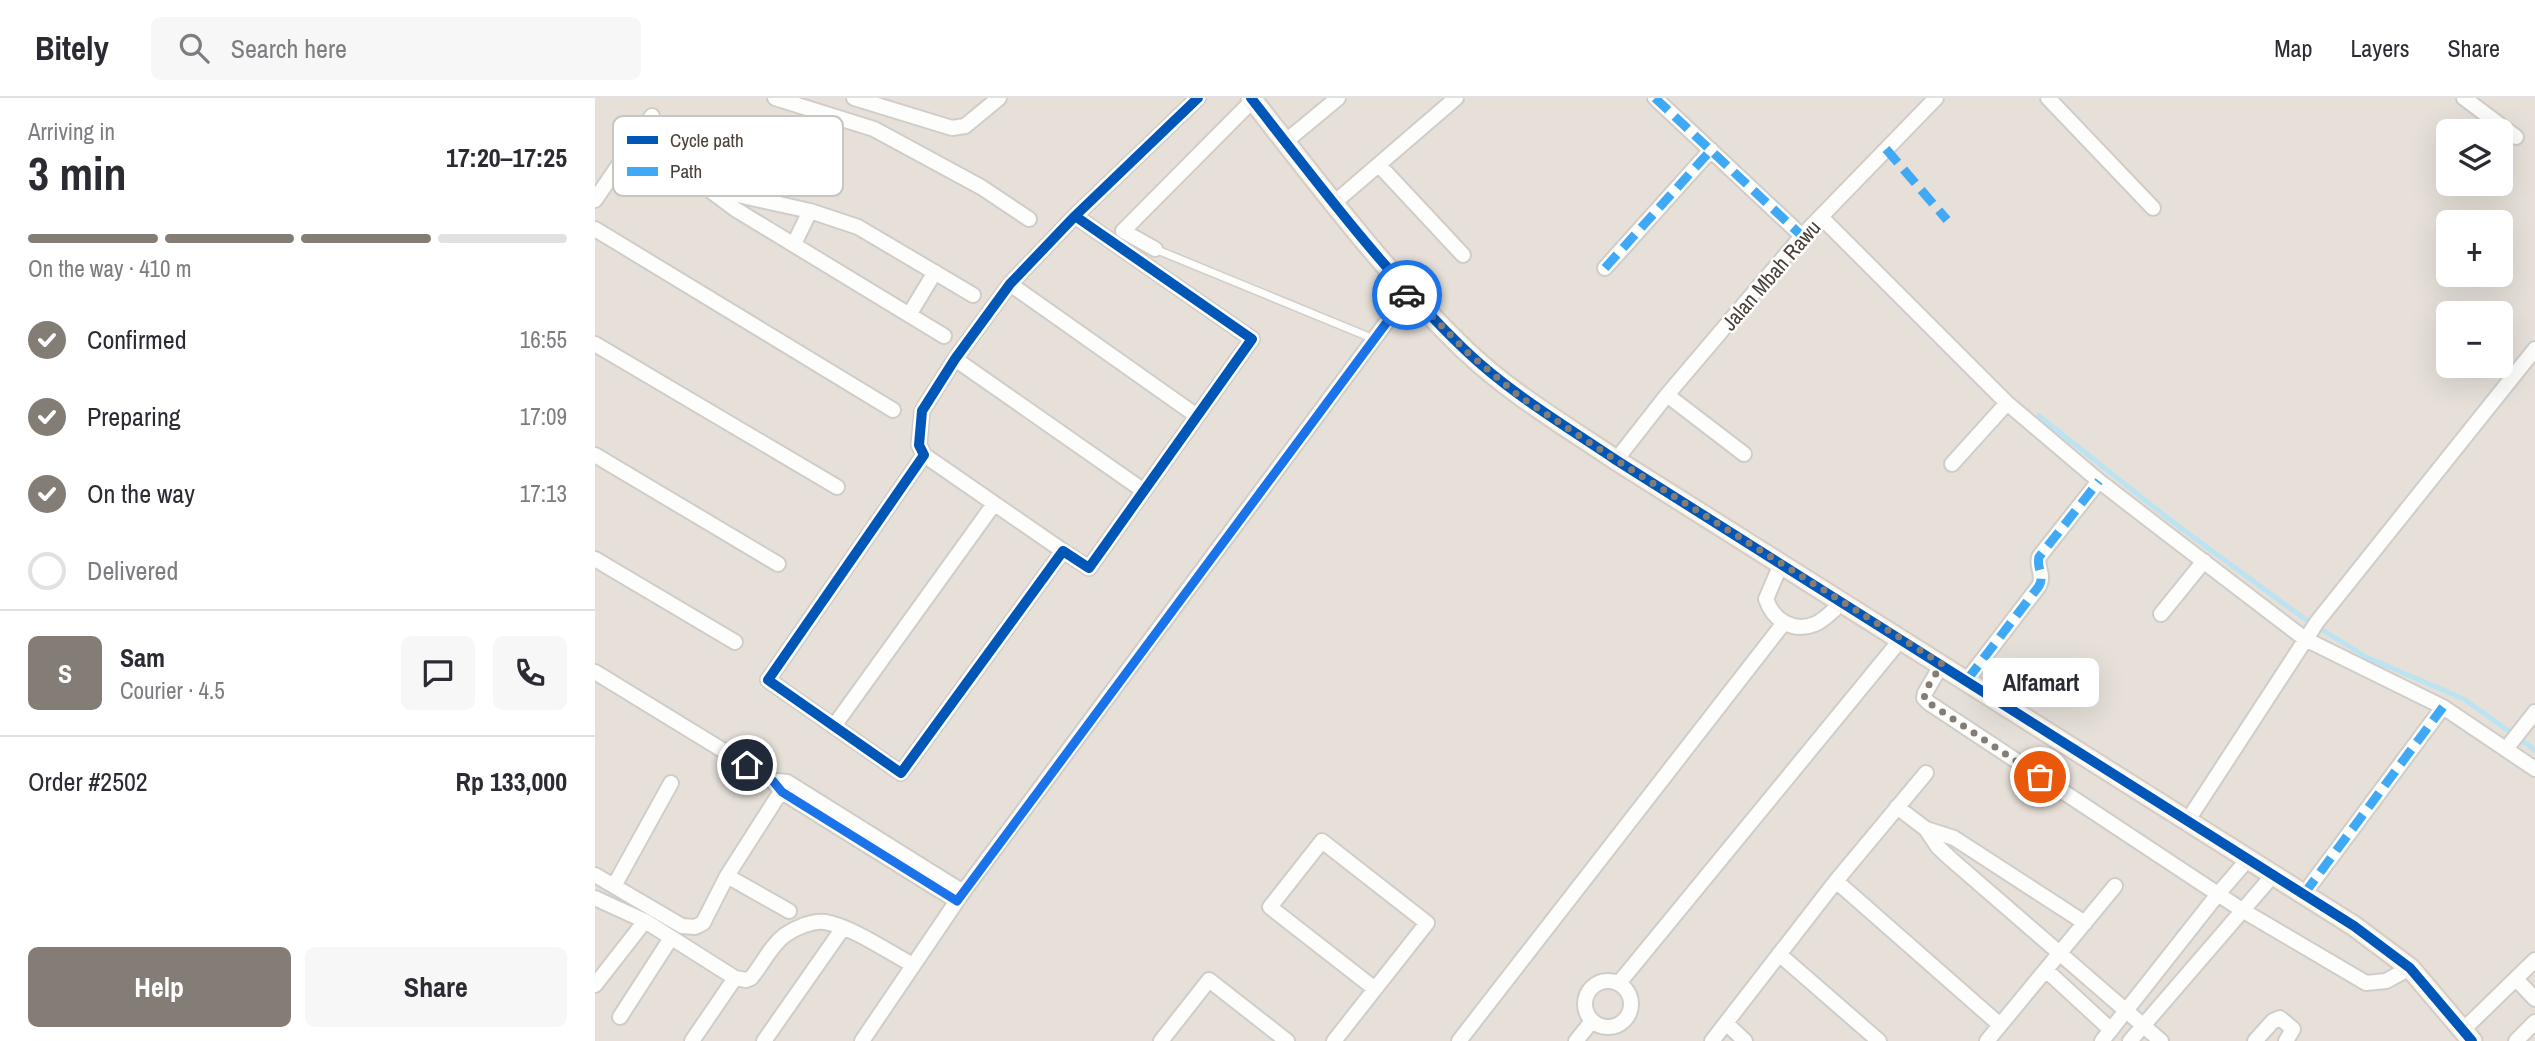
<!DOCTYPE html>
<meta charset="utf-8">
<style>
body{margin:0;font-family:"Archivo Narrow",sans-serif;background:#f7f7f7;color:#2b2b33;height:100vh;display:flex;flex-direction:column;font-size:26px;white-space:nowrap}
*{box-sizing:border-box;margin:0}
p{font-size:23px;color:#7c7c81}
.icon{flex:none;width:38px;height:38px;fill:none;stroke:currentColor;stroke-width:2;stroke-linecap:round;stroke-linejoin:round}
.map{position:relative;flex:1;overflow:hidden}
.details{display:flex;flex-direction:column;background:#fff;width:595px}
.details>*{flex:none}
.controls{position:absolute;left:1841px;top:21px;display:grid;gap:14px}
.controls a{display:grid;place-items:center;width:77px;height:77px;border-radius:10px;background:#fff;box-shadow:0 7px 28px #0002;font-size:35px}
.pin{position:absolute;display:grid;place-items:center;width:60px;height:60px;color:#fff;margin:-30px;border:4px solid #fff;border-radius:50%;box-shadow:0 2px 7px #0007}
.courier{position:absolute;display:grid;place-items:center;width:70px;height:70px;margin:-35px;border:5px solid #1a73e8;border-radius:50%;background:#fff;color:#222;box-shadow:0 2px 9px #0007}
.bubble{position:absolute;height:49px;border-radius:10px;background:#fff;box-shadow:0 7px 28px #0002;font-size:23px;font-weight:800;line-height:49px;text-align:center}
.overview em{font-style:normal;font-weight:800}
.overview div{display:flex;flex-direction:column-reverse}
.overview{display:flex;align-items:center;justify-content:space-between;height:119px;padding:0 28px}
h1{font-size:46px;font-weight:800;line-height:52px}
.bar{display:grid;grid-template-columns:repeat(4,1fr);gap:10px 7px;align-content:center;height:84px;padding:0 28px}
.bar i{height:9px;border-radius:5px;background:#e1e1e2}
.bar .selected{background:#847d76}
.bar p{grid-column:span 4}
.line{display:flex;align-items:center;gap:18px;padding:0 28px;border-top:2px solid #e1e1e2}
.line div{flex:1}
.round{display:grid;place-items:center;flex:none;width:74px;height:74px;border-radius:10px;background:#f7f7f7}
ol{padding:0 28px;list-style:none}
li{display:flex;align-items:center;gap:21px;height:77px}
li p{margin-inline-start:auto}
li .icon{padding:7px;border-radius:50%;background:#847d76;color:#fff;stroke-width:4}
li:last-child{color:#7c7c81}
li i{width:38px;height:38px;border:4px solid #e1e1e2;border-radius:50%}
.primary-button{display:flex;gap:14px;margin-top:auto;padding:14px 28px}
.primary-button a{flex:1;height:80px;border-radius:10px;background:#847d76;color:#fff;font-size:28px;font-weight:800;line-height:80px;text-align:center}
.primary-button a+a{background:#f7f7f7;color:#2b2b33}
header{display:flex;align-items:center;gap:42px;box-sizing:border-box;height:98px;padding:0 35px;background:#fff;border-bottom:2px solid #e1e1e2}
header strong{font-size:33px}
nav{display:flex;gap:38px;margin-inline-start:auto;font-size:24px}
.search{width:490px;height:63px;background:#f7f7f7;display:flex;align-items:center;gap:18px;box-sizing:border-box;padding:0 24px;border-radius:10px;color:#7c7c81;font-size:26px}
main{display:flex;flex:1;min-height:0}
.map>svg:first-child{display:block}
</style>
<header>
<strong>Bitely</strong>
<div class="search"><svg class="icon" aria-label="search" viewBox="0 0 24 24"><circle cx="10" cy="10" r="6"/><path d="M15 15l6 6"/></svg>Search here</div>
<nav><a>Map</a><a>Layers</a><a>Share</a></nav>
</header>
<main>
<section class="details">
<div class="overview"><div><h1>3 min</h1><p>Arriving in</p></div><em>17:20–17:25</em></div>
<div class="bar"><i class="selected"></i><i class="selected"></i><i class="selected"></i><i></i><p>On the way · 410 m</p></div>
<ol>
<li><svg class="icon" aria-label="check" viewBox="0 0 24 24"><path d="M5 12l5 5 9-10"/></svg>Confirmed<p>16:55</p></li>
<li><svg class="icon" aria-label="check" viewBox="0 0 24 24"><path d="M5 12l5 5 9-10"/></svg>Preparing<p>17:09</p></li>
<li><svg class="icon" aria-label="check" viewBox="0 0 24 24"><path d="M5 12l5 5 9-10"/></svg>On the way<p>17:13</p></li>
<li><i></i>Delivered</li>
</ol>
<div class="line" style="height:126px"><b class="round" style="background:#847d76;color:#fff">S</b><div><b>Sam</b><p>Courier · 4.5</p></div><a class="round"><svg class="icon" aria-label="chat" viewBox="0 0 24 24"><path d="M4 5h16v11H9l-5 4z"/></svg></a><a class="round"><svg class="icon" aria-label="phone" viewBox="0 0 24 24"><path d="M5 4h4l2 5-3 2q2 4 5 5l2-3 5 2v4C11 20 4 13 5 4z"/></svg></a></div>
<div class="line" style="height:91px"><div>Order #2502</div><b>Rp 133,000</b></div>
<div class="primary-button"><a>Help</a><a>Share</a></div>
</section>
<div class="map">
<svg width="1940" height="943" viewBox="0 0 1940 943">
<rect width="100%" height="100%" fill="#f2efec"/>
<path fill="#e6e0d9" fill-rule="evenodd" d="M0 0H1940V943H0ZM1853 33H1906V86H1853ZM1853 124H1906V177H1853ZM1853 215H1906V268H1853Z"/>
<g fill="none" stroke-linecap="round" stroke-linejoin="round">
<path stroke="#bbe3f2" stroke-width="5" d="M1444 318 1579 425 1707 519 1771 559 1869 601 1940 652"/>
<defs>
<path id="lane" d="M560 151 779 241"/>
<path id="street" d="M180 0 279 31 386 89 434 121
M259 0 357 30 370 28 404 0
M1060 0 1207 138
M1453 0 1558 110
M1869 0 1921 39
M690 44 743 0
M34 52 112 90 215 113 199 146
M784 67 868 157
M112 90 140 111 349 238
M0 102 57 18
M739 105 861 0
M215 113 263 129 378 197
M480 118 657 241 494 470 468 453 306 675 173 582 329 357 324 347 327 313 360 261 415 186 480 118 603 0
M1226 119 1412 305 1504 383 1570 434 1710 541 1848 609 1940 671
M0 131 298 312
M560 151 528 133 658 2
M1010 170 1116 52
M415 186 602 318
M314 217 340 174
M0 246 242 389
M360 261 549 393
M1072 297 1149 356
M0 357 183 466
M329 357 468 453
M1021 362 1072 297 1207 138 1341 0
M1357 366 1412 305
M0 461 140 544
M1186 466 1171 501C1178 522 1198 535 1220 526 1230 522 1239 511 1247 505
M1566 516 1609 463
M1347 566 1330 595 1329 600 1334 605 1647 812 1771 885 1791 883 1815 870
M0 574 178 683 187 694 362 803
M1372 582 1444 488C1450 477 1441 470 1444 459L1504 383
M239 628 399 406
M1911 651 1940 614
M183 683 192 684 368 794
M1302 709 1331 731 1343 749 1357 762 1566 943
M1593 722 1722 524 1940 251
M1331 731 1359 740 1490 825
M0 777 87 828 100 829 108 825 132 778 192 684
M132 778 194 813
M1241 783 1405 927
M19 788 76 685
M1709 796 1848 609
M0 800 50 823 140 880 151 882 156 880C168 866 175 848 190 837 200 830 218 822 230 824 258 829 293 854 318 867
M1184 856 1284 943
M1451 872 1516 932
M1921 881 1940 901
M990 906a23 23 0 1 1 46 0a23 23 0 1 1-46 0Z
M1024 885 1307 540
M0 887 50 823
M25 919 76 840
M1131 925 1150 943
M1868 932 1940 862
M97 943 140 880
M169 943 248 830
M267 943 368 794 814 194
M566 943 614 882 692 943
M739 943 832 825 727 743 675 809 780 891
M864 943 1188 526
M981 943 997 923
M1117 943 1241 783 1331 675
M1392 943 1520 788
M1507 943 1623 796 1654 760
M1535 943 1679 776
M1660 943 1678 923 1685 920 1698 931 1691 943
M1921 943 1940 924"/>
<path id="secondary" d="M656 0C724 87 791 176 870 252 915 295 969 327 1021 362L1759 828 1815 870 1877 943"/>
</defs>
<use href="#lane" stroke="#d0cdc9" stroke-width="10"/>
<use href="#street" stroke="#d0cdc9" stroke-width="18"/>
<use href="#secondary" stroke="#d3cdc4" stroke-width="23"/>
<use href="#lane" stroke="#fdfdfc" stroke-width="7"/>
<use href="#street" stroke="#fdfdfc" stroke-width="14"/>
<use href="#secondary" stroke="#f7f4ef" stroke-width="19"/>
<path stroke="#3fa9f5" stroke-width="9" stroke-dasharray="18 9" stroke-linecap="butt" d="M1060 0 1207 138
M1291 51 1352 122
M1010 170 1116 52
M1372 582 1444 488C1450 477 1441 470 1444 459L1504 383
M1709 796 1848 609"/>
<defs>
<path id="cycleway" d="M656 0C724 87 791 176 870 252 915 295 969 327 1021 362L1759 828 1815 870 1877 943
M480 118 657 241 494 470 468 453 306 675 173 582 329 357 324 347 327 313 360 261 415 186 480 118 603 0"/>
</defs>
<use href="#cycleway" stroke="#fff" stroke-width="15"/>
<use href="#cycleway" stroke="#0057b8" stroke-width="10"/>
</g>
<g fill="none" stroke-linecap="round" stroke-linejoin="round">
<path stroke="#847d76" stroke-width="7" stroke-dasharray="0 12.6" d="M812 197 814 194 872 254 924 298 1021 362 1347 566 1332 590 1329 600 1331 603 1445 679"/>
<path stroke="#1a73e8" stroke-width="9" d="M152 667 178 683 187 694 362 803 812 197"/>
</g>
<g text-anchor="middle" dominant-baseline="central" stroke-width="5" stroke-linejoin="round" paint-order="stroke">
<g font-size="21" fill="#494037" stroke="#fff">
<text transform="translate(1176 177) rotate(-49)">Jalan Mbah Rawu</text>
</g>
</g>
<rect x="18" y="18" width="230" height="80" rx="10" fill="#fff" stroke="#c8c6c3" stroke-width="2"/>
<rect x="32" y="38" width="31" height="8" fill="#0057b8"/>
<rect x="32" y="69" width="31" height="9" fill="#3fa9f5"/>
<g font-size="19" fill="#494037">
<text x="75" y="49">Cycle path</text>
<text x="75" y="80">Path</text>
</g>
</svg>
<div class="controls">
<a><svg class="icon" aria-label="layers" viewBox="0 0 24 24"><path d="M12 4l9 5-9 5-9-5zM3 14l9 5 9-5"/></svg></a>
<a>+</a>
<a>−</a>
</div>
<div class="pin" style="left:1445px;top:679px;background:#ea580c"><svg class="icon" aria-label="bag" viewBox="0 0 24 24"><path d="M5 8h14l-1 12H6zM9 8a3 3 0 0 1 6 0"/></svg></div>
<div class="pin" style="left:152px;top:667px;background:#1f2937"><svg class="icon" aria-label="home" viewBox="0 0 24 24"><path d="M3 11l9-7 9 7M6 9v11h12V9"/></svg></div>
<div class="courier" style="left:812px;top:197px"><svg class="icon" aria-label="car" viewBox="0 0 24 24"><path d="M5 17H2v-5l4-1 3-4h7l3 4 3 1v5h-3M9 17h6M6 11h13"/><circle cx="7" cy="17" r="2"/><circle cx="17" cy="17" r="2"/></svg></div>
<div class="bubble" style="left:1388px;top:560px;width:116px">Alfamart</div>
</div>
</main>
